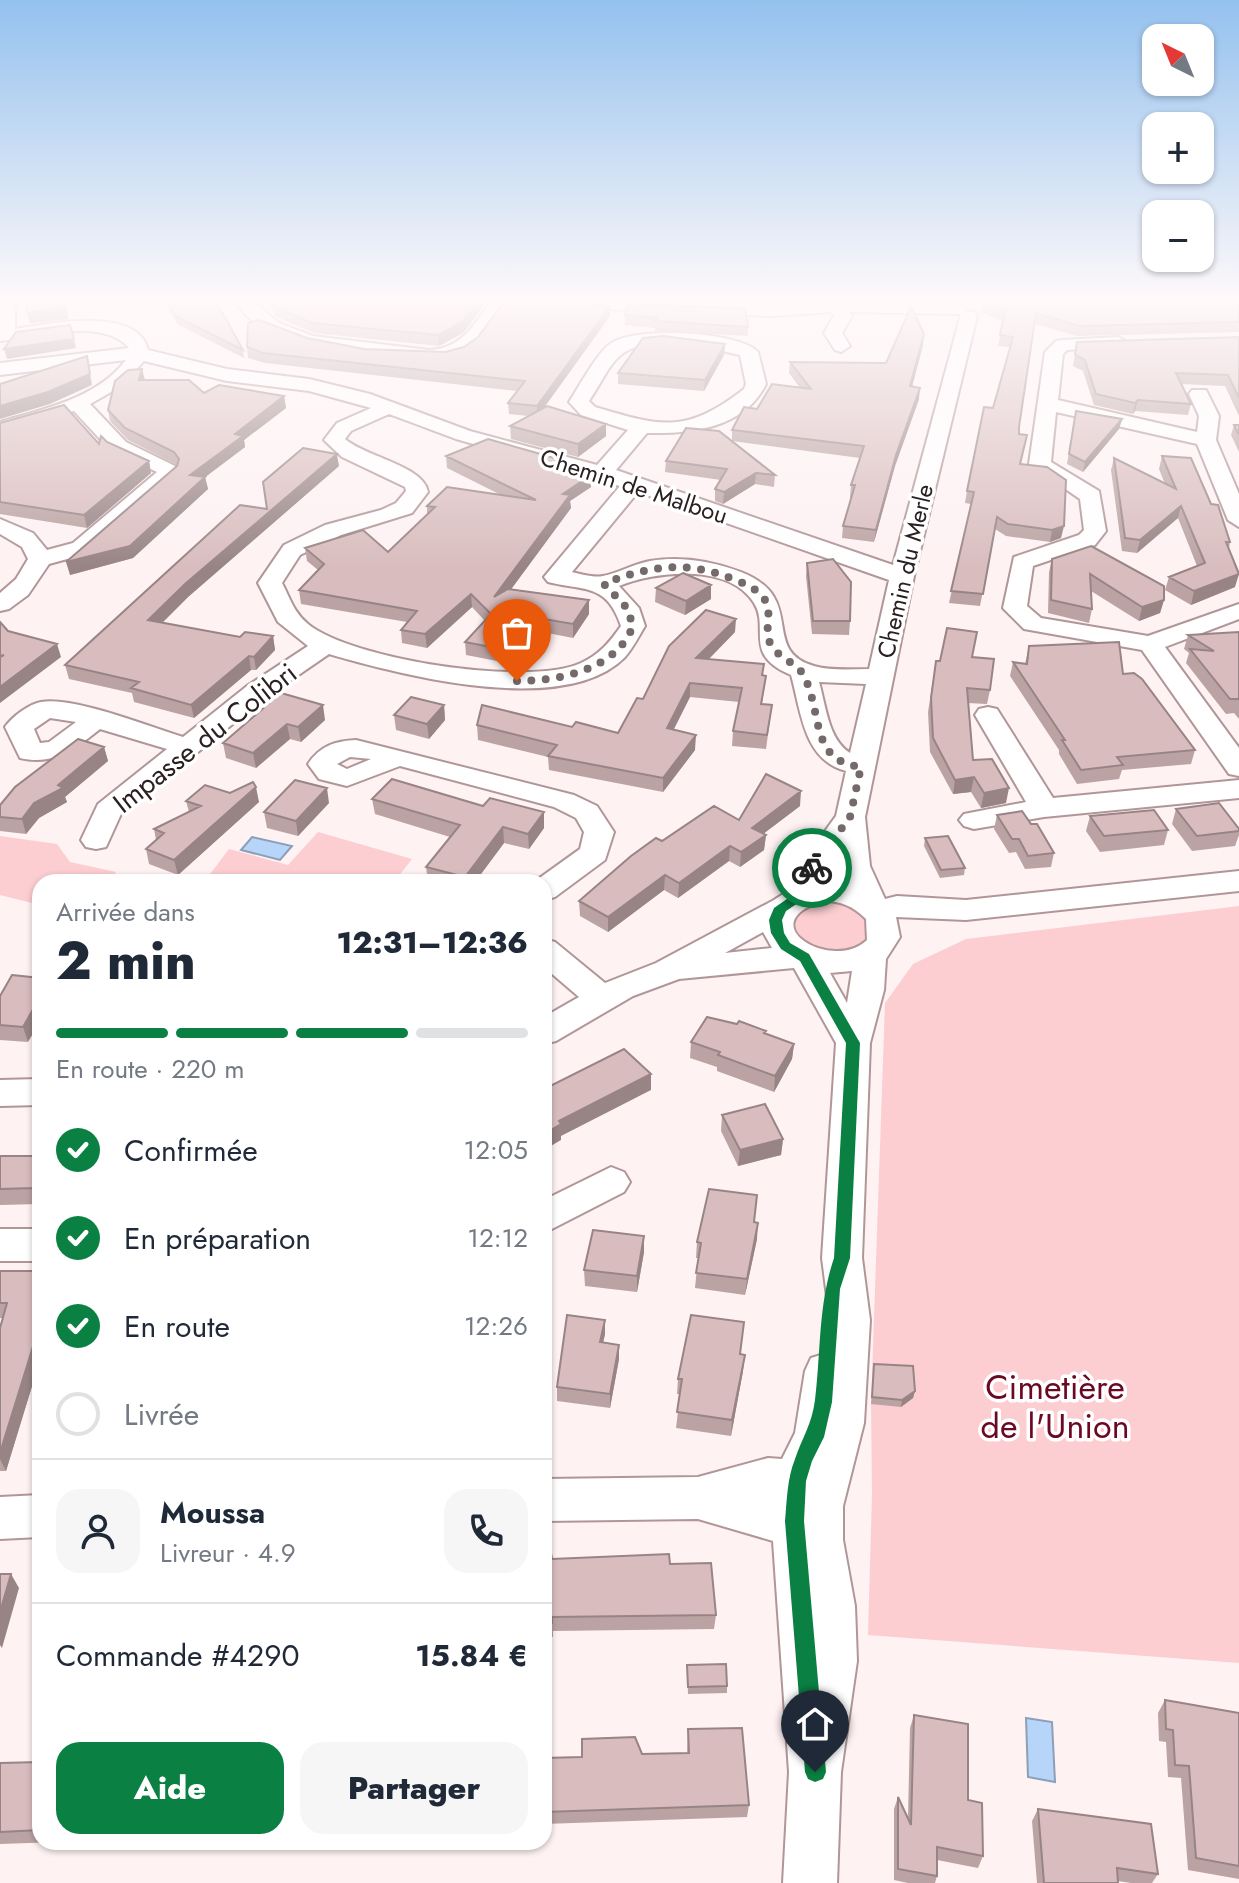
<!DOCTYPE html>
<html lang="fr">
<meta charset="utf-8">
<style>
body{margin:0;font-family:Jost,sans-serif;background:#f6f6f7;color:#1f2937;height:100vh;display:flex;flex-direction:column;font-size:30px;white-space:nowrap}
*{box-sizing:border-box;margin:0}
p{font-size:26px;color:#747a83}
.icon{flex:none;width:44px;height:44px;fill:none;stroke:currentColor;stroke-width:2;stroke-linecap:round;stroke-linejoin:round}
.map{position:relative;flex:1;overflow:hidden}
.panel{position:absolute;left:32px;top:874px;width:520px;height:976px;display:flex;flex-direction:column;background:#fff;border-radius:24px;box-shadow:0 2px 6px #0004}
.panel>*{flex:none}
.needle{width:52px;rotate:317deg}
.buttons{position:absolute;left:1142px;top:24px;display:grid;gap:16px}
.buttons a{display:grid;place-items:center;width:72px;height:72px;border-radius:16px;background:#fff;box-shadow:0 2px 6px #0004;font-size:40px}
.pin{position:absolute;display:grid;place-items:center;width:68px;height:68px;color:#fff;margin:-82px -34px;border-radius:50% 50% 50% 0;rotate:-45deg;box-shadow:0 0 8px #0007}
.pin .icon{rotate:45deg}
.courier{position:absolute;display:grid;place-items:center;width:80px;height:80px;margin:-40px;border:6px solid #0b8043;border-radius:50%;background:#fff;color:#222;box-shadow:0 2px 10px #0007}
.summary em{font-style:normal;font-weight:800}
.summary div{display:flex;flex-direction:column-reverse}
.summary{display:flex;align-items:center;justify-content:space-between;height:136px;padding:0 24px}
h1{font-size:52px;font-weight:800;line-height:60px}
.bar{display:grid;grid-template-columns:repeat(4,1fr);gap:12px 8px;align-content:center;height:96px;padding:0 24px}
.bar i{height:10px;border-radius:6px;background:#e0e1e3}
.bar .selected{background:#0b8043}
.bar p{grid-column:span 4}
.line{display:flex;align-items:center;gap:20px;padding:0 24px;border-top:2px solid #e0e1e3}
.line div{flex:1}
.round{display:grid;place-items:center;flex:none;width:84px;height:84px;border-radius:24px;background:#f6f6f7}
ol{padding:0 24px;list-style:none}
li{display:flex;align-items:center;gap:24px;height:88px}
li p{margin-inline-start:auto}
li .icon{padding:8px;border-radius:50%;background:#0b8043;color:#fff;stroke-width:4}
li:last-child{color:#747a83}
li i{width:44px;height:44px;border:4px solid #e0e1e3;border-radius:50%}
.button{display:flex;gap:16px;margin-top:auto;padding:16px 24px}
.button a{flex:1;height:92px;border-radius:24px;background:#0b8043;color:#fff;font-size:32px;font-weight:800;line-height:92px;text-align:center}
.button a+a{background:#f6f6f7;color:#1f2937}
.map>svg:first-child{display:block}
</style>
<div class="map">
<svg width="1239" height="1883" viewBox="0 0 1239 1883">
<rect width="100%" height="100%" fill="#fef2f3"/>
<path fill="#fcced1" d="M318 832 412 859 394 882H204L229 849 288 865Z
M0 836 57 844 70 862 116 872 110 882H40V905L0 895Z
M836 899 867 914 869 938C843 963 812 952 792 927L795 911 812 901Z
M1239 906V1663L868 1635 872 1494 871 1404 885 1003 913 964 966 939Z"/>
<path fill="#b6d5f8" stroke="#8c9fb8" stroke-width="2" d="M252 837 292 846 280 860 241 850Z
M1026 1718 1052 1722 1055 1782 1028 1777Z"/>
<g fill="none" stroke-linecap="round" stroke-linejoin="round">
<defs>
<path id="minor" d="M0 303H15V329C46 324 138 305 148 350L227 369 309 379 370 394 470 431 597 465 628 430 581 415 569 402C579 387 599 349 613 342 639 327 738 331 758 352L766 384C744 429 690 434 647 433L616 470 893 565 961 314 849 312 852 316 842 333 850 346 841 352 835 350 824 333 834 316 830 312 773 316 580 308 571 303 958 304 964 305 965 311 974 312 977 316 914 576 865 817 870 866 885 899 897 896 966 900 1239 871V891L966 920 896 917 900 937 886 959 884 990 870 1043 862 1258 870 1320 864 1423 843 1506V1540L855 1606 857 1661 841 1772 837 1883H783L789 1772 773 1541 698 1519 544 1521V1479L698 1477 768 1458 782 1459 795 1433 805 1371 811 1358 827 1353 830 1320 822 1258 836 1043 794 968 679 979 633 996 556 1041 544 1044V1017L579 997 544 967V939L555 942 605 983 656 963 774 900 788 891 791 878 836 816 846 771C803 760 801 710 791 675 742 655 770 628 754 603 729 563 655 571 619 586L639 608 645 626C639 636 633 648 625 657 565 718 401 675 329 654L265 698 121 814 106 847 96 849 86 847 81 840 98 804 167 749 100 729C75 749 54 766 20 758L5 727C12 717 29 704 41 702 73 696 150 727 183 737L247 686 308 646 278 622 258 583 284 545 325 525 381 510 396 503 406 491 405 487 342 457 324 440 337 423 371 408 309 391 227 381 144 361 120 387 90 404 126 442 175 466 179 470 177 476 89 553 49 564 28 595 9 609 0 611V593L16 579 28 559 22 547 0 534V519L33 533 47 550 73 543 157 472 111 451 74 411 0 434V422C43 409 98 398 126 360L0 375V363L129 348C104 317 35 337 0 341ZM663 343 700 346 740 355 746 384 744 389C686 434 662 427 595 407L589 401C614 364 613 345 663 343ZM389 414 456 439 620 486 544 577 548 582C584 591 607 583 621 626 610 642 599 655 581 663 529 687 352 660 308 624 294 613 290 598 282 583L300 555 341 535 412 513 428 492C424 466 366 457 345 439L351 431ZM638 492 889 580 869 669C851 669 831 671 814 666 759 650 808 598 741 572 712 561 680 556 650 561 633 564 619 573 603 576 594 578 581 574 572 572ZM819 682 866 684 850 753C828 739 826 706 819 682ZM50 718 76 722 49 742 40 743 34 729ZM839 854 840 866 848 884 821 881ZM823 901C841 901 853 906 866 919L867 940C833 973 749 924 823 901ZM763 932 772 948 725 953ZM852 971 847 1003 830 973Z
M236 303H255L279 323 313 336 429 350C460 349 473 327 490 303H508C495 321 483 345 463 355 427 372 305 351 269 332 256 325 245 315 236 303Z
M1118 337 1127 342 1124 346 1067 350 1063 354 1058 400 1197 432 1199 416 1189 394 1192 390H1206L1219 416 1216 440 1239 494V527L1228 520 1197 444 1056 412 1051 462 1099 491 1106 531 1095 545 1033 566 1027 606 1041 618 1148 636 1239 604V619L1165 647 1239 748V776L1229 774 1142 650 1024 629 1003 608 1014 557 1079 535 1084 530 1080 499 1029 464 1045 352 1056 341 1062 340Z
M988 707 997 709 1053 798 1239 780V798L1044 817 974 829 964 826 959 820 964 814 1026 802 975 715 979 709Z
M356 740 574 795 597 806 614 832 605 860 555 897 544 900V882H534L580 849 584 832 576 818 554 807 400 766 347 786 319 779 308 764C320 746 335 741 356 740ZM350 757 371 759 347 769 337 764Z
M40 1079V1105L0 1106V1080Z
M611 1167 624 1172 630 1182 624 1192 544 1233V1200Z
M0 1229H40V1261H0Z
M40 1495V1537L0 1539V1497Z"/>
</defs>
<use href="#minor" stroke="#b19698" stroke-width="4"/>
<use href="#minor" fill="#fff" fill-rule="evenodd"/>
</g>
<path fill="#bba3a3" d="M163 303H215L243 350 244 358 179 325Z
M270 303H486L463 333 439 346 314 333 275 316Z
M982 303H1239V332L1077 336 1035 324 1019 427 1020 464 1061 538 1050 542 1006 536 995 529 980 606 949 603 971 504 965 503 967 491 993 408 1010 347 998 346 1003 321 981 312Z
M610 306V316L544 408 606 436 578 457 511 439 510 426 529 416 509 414 508 403 517 391 265 363 248 358 247 347 307 338 364 349 445 352 464 347 478 337Z
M625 315 748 327V336L655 331V328L625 325Z
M1239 337V416L1225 386 1181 384 1191 404 1188 415 1135 411 1133 414 1094 405 1083 371 1073 366 1077 342Z
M725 344 724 355 704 391 618 384V373Z
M923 345 912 387 919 399 895 466 874 542 842 538 843 526 851 497H850L851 485 860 458 732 441 775 475 774 487 755 484 723 504 715 501V489L721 480 665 472 666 461 732 441V430L757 409 800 388 789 373 790 362 886 363Z
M145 380 204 393 284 396 286 408 244 440 245 447 205 477 208 489 133 558 70 575 177 465 128 440 110 421 108 410Z
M1076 411 1122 419 1119 429 1083 472 1067 464Z
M0 423 99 444 107 442 149 461 151 473 87 528 0 514Z
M1234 425 1239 435V452L1231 435Z
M446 456 558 459 559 466 591 487 570 501 571 508 511 589 589 614 573 638 527 629 502 662 466 655 465 642 485 621 472 607 427 648 402 643 401 630 407 622 301 604 299 590 318 570 307 561 305 548 388 552 427 514V506L501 495 447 468Z
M1162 456 1211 504 1230 542 1229 548 1235 587 1191 605 1165 590 1169 577 1197 566 1178 518 1137 553 1122 551 1111 470 1114 458 1165 484 1159 469Z
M339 466 188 597 162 623 240 637 273 636 275 650 256 670H251L194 718 134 702 132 693 69 679 65 665 267 509Z
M1052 559 1164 600 1160 613 1139 621 1091 591 1092 609 1089 623 1048 613 1049 572Z
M807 563 850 621 849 635 812 634 806 576Z
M656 588 711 599 685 615 655 602Z
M735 632 709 659 766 676 762 704 772 705 766 749 732 746 733 731 739 702 690 697 673 730 695 750 663 792 549 770 548 757 478 740 477 725 572 727 618 733 643 699Z
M1239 632V719L1234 713 1226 714 1186 663 1189 653 1184 649 1188 635Z
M1029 646 1123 674 1195 750 1191 764 1122 770 1119 779 1077 784 1059 754V750L1010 676 1013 662 1025 664Z
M973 657 990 690 987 704 968 703 973 760 1006 803 981 808 971 792 953 794 930 752 928 712 936 661Z
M281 693 325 720 301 742 290 739 256 768 226 758 223 743Z
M444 705 445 720 429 739 396 730 394 715Z
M104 747 108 761 65 797 67 802 39 818 26 834 0 831V805Z
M372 799 544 828 529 849 504 843 475 882H428L426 867 450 837 375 814Z
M186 801 259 802 178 875 149 864 146 849 156 840 154 829 189 812Z
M329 803 298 836 267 828 264 812Z
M800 806 763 834 766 835 764 850 740 867 729 861 678 898 664 890 608 932 580 916 579 901 662 841 739 820Z
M1176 809 1239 829V835L1235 846 1192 851 1172 824Z
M997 815 1031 824 1054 853 1051 867 1025 869 1016 852 1009 853 994 829Z
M1090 816 1168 830 1164 845 1100 852 1086 831Z
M925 838 965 868 964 875 940 878 924 846Z
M12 975 28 1042 0 1040V996Z
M766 1031 765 1034 794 1044 792 1059 774 1092 717 1071V1067L690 1058 691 1042Z
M722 1115 783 1139 781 1155 738 1166 721 1131Z
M0 1156H40V1204L0 1205Z
M754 1222 757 1239 745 1295 695 1288 698 1258H696L697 1242Z
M644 1252 637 1292 585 1286 584 1270Z
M0 1271H40V1360L6 1471H0V1328L3 1318H0Z
M605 1320V1334L603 1343 619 1359 610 1408 557 1401V1387Z
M740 1354 743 1371 731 1436 676 1428 680 1394H677L678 1379Z
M874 1364 915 1391 913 1398 901 1407 871 1404Z
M544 1553 552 1559 670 1564 716 1615 714 1629 553 1631V1637H544Z
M687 1665 727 1686V1693L688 1694Z
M1165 1700 1239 1713V1879L1188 1870 1181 1778 1168 1777 1166 1742 1159 1741 1158 1713Z
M914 1715 968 1800 983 1856 978 1868 937 1860V1876L935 1883H908L894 1880V1809L898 1797 908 1817 910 1728Z
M688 1729 749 1805 747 1817 544 1824V1758L687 1753Z
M40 1762V1842H59L0 1844V1763Z
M1038 1809 1158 1874 1152 1883H1131L1118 1881V1883H1037L1032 1821Z"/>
<path fill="#988485" d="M67 303 68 319 30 323 27 313Z
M477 303H486L463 333 439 346 438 335Z
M610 306V316L537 417V406Z
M924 334 923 345 909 398 910 386Z
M74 339 76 348 7 359 4 349Z
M725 344 724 355 704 391 705 380Z
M87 356 92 385 50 404 0 419V406Z
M142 369 145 380H139Z
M920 388 919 399 895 466 874 542 876 530 896 455Z
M284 396 286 408 244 440 245 447 192 487 190 475 235 434Z
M1138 400 1135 411 1133 414 1135 403Z
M1122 419 1119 429 1083 472 1085 462Z
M606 424V436L578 457V444Z
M337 454 339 466 188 597 151 634 148 620 185 584Z
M149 461 151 473 87 528 84 515Z
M756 473 755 484 723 504 724 492Z
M591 475V487L570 501 571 508 495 611 494 597 563 494Z
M205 477 208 489 133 558 70 575 66 562Z
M1181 506 1178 518 1137 553 1140 540Z
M1064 526 1061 538 1050 542 1052 530Z
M1239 574 1235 587 1191 605 1194 591Z
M711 585V599L685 615 686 601Z
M471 594 472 607 427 648 425 634Z
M589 600V614L573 638V624Z
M1164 600 1160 613 1139 621 1142 607Z
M527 616V629L502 662 501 649Z
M736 619 735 632 696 672V658Z
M273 636 275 650 256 670 254 657Z
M57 644 61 657 0 703V687Z
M249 656 251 670 194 718 191 705Z
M690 683V697L667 743V728Z
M323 705 325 720 301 742 298 727Z
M444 705 445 720 429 739 427 724Z
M287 724 290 739 256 768 253 753Z
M696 735 695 750 663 792V778Z
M104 747 108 761 65 797 67 802 39 818 26 834 22 819 34 803Z
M974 777 971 792 953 794 955 780Z
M256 787 259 802 178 875 174 860Z
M327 788 329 803 298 836 296 821Z
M1009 788 1006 803 981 808 984 793Z
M801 791 800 806 751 843 752 828Z
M544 812V828L529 849 528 834Z
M503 827 504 843 475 882H465V877Z
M766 835 764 850 740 867 741 852Z
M730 846 729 861 678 898 679 883Z
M665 875 664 890 608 932V917Z
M40 997V1022L28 1042 23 1027Z
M794 1044 792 1059 774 1092 775 1076Z
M651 1074V1090L561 1136V1140L544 1150V1134L559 1121Z
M783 1139 781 1155 738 1166 740 1150Z
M40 1174V1201L35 1188Z
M758 1223 757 1239 745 1295 747 1279Z
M644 1236V1252L637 1292V1276Z
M605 1320V1334L600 1356V1342Z
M40 1324V1360L6 1471 0 1459V1453Z
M619 1345V1359L610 1408V1394Z
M745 1355 743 1371 731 1436 732 1420Z
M915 1391 913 1398 901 1407 902 1400Z
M11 1574 19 1588 2 1648 0 1645V1612Z"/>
<path fill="#d9bdbe" stroke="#988485" stroke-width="2" d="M27 303H65V308L27 313Z
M167 303H215L221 310 243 350 177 317Z
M273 303H477L462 322 438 335 312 323 274 306Z
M503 303H575L610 306 537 406 508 403 525 381 263 353 247 347 248 323 259 320 307 338 364 349 445 352 464 347 478 337Z
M986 303H1239V322L1079 326 1036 313 1019 427V434L1027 435 1020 464 1047 467 1066 480 1064 526 1052 530 1008 524 997 517 983 594 951 591 974 492 967 491 984 407 993 408 1013 337 1000 335 1005 311Z
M628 304 745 308 748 327 655 321 657 318 625 315Z
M911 307 924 334 910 386 920 388 896 455 876 530 843 526 855 485H851L864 446 732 430 744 407 757 409 772 384 811 389 790 362 886 363Z
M70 325 74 339 4 349 16 332Z
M663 336 725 344 705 380 618 373 643 338Z
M1239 337V398L1228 375 1176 373 1191 404 1138 400 1135 403 1096 394 1085 360 1075 355 1077 342Z
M87 356 90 374 48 392 0 406V384Z
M142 369 139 380H189L204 393 219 385 284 396 235 434 243 436 190 475 205 477 130 546 66 562 177 466 179 459 174 452 125 428 108 410 115 381 128 370Z
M64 405 99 444 101 436 107 442 149 461 84 515 0 502V423Z
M547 406 606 424 578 444 510 426Z
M1076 411 1122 419 1085 462 1069 454Z
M1234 425H1239V435Z
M686 428 719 431 775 475 756 473 724 492 715 489 727 469 666 461Z
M488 439 558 459 551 464 591 475 563 494 570 495 494 597 508 589 589 600 573 624 527 616 501 649 465 642 491 614 471 594 425 634 401 630 417 611 299 590 324 564 305 548 363 530 388 552 435 507 427 506 447 487 536 500 446 456Z
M303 448 337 454 185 584 148 620 240 637 245 632 273 636 254 657 249 656 191 705 131 688 139 682 65 665 240 505 267 509 263 482Z
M1162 456 1191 458 1211 504 1218 505 1230 542H1226L1239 574 1194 591 1169 577 1205 563 1181 506 1140 540 1125 538 1114 458 1176 489Z
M1091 546 1164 586V600L1142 607 1090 574 1092 609 1051 600 1052 559Z
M833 559 851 582 850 621H813L807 563Z
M683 573 711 585 686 601 656 588Z
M706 610 736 619 696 658 764 664 762 675 766 676 761 704 772 705 767 735 733 731 742 688 690 683 667 728 696 735 663 778 548 756 557 745 477 725 482 705 572 727 576 722 618 733 637 698 643 699 669 646Z
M0 622 8 631 57 644 0 687V657L4 655 0 656Z
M947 628 977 632 972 657 994 659 990 690 967 688 973 760 992 759 1009 788 984 793 974 777 955 780 933 738 931 698 936 661H940Z
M1239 632V699H1230L1190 649 1214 651 1188 635Z
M1119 642 1123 674 1134 673 1142 679 1195 750 1117 757 1123 765 1081 770 1062 740H1065L1013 662 1027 664 1029 646Z
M281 693 323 705 298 727 287 724 253 753 223 743Z
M411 697 444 705 427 724 394 715Z
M78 739 104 747 58 785 63 788 34 803 22 819 0 817V805L15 787Z
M766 774 801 791 752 828 766 835 741 852 730 846 679 883 665 875 608 917 579 901 631 856 656 838 662 841 714 806 739 820Z
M392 779 483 806 490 798 544 812 528 834 503 827 465 877 426 867 460 825 372 799Z
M295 780 327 788 296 821 264 812Z
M253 782 256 787 174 860 146 849 164 833 154 829 201 806 186 801 205 785 230 793Z
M1219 803 1239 829V831L1197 836 1176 809Z
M1154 810 1168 830 1104 836 1090 816Z
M1022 811 1031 824H1037L1054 853 1028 856 1019 839H1012L997 815Z
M948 836 965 868 941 870 925 838Z
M12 975 40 978V997L23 1027 0 1025V996Z
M707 1017 737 1024 739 1021 766 1031 764 1033 794 1044 775 1076 718 1055 720 1052 691 1042Z
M624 1049 651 1074 559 1121 561 1124 544 1134V1089Z
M765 1104 783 1139 740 1150 722 1115Z
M0 1156H40V1174L35 1188 0 1189Z
M709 1189 757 1195 754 1222 758 1223 747 1279 696 1273 701 1243 697 1242Z
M593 1230 644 1236 637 1276 584 1270Z
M0 1271H40V1324L0 1453V1328L7 1303H0Z
M567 1315 605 1320 600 1342 619 1345 610 1394 557 1387Z
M691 1315 744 1322 740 1354 745 1355 732 1420 677 1412 682 1379H678Z
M874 1364 913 1366 915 1391 902 1400 872 1397Z
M544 1553H551L552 1559 669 1554 670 1564 711 1563 716 1615 552 1617V1623H544Z
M0 1574H11L0 1612Z
M726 1664 727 1686 688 1687 687 1665Z
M1165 1700 1239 1713V1866L1196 1858 1189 1766 1175 1765 1173 1730 1166 1729Z
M914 1715 968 1724V1800L982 1803 983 1856 937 1847V1876L898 1869V1797L911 1825Z
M742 1728 749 1805 544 1812V1758L582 1757V1739L635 1737 642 1754 689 1753 688 1729Z
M40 1762V1830L0 1832V1763Z
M1038 1809 1151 1824 1158 1874 1117 1868 1118 1883H1044Z"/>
<linearGradient id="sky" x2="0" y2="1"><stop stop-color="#94c1ee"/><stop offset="0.53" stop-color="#fff9fa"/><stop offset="1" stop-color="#fff9fa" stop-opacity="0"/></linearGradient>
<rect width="1239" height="567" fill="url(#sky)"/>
<path fill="#0b8043" d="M808 866 819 868 812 878 807 897 786 911 782 920 784 933 790 943 809 954 860 1043 850 1258 840 1289 832 1402 824 1437 812 1461 806 1481 804 1521 826 1772 823 1779 815 1782 808 1779 805 1772 785 1521C787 1500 787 1479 795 1459 802 1438 812 1424 815 1400 821 1352 818 1305 834 1258L846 1043 800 961 781 949 771 933 769 920 774 908 797 892 799 878Z"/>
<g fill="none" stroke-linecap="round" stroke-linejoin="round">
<path stroke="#756a6a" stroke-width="8" stroke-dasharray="0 14.4" d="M517 681C560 681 616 670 633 626L627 608 604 584C649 565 689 560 735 580 744 583 755 588 762 596 775 610 763 628 770 643 778 659 798 663 804 676 823 713 809 761 861 767L850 817 812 868"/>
</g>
<g text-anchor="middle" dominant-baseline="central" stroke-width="7" stroke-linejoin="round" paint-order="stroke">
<g font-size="24" fill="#2b2021" stroke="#fff">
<text transform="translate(634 486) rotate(18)">Chemin de Malbou</text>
<text transform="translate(905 571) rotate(-77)">Chemin du Merle</text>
</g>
<g font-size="28" fill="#2b2021" stroke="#fff">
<text transform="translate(205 738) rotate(-38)">Impasse du Colibri</text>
</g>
<g font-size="34" fill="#6b0823" stroke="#fff">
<text x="1055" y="1387">Cimetière<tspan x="1055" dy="39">de l'Union</tspan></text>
</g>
</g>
</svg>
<div class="buttons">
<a><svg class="needle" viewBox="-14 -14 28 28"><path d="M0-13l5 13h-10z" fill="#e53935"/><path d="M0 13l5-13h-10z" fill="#747a83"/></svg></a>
<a>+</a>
<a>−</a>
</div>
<div class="pin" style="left:517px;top:681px;background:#ea580c"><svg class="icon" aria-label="bag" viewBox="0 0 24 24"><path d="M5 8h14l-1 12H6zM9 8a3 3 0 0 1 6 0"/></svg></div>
<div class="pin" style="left:815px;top:1772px;background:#1f2937"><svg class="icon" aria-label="home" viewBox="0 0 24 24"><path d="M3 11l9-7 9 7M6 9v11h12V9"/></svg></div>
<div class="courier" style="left:812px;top:868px"><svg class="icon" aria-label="bike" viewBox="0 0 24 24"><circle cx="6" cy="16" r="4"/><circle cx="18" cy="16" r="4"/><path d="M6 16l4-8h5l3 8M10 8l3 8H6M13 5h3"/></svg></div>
<section class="panel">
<div class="summary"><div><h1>2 min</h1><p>Arrivée dans</p></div><em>12:31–12:36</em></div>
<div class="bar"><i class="selected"></i><i class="selected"></i><i class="selected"></i><i></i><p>En route · 220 m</p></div>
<ol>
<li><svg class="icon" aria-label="check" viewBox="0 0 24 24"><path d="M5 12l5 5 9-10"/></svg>Confirmée<p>12:05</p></li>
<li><svg class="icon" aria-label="check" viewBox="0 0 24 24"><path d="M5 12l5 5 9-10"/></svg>En préparation<p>12:12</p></li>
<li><svg class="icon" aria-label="check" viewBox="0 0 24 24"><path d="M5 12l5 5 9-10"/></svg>En route<p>12:26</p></li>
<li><i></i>Livrée</li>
</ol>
<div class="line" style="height:144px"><a class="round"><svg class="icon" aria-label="person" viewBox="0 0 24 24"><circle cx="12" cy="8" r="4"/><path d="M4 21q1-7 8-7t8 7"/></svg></a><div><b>Moussa</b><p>Livreur · 4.9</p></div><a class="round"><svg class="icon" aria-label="phone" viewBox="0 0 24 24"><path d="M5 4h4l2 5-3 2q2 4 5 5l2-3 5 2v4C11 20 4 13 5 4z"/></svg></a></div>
<div class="line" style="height:104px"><div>Commande #4290</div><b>15.84 €</b></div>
<div class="button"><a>Aide</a><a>Partager</a></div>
</section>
</div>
